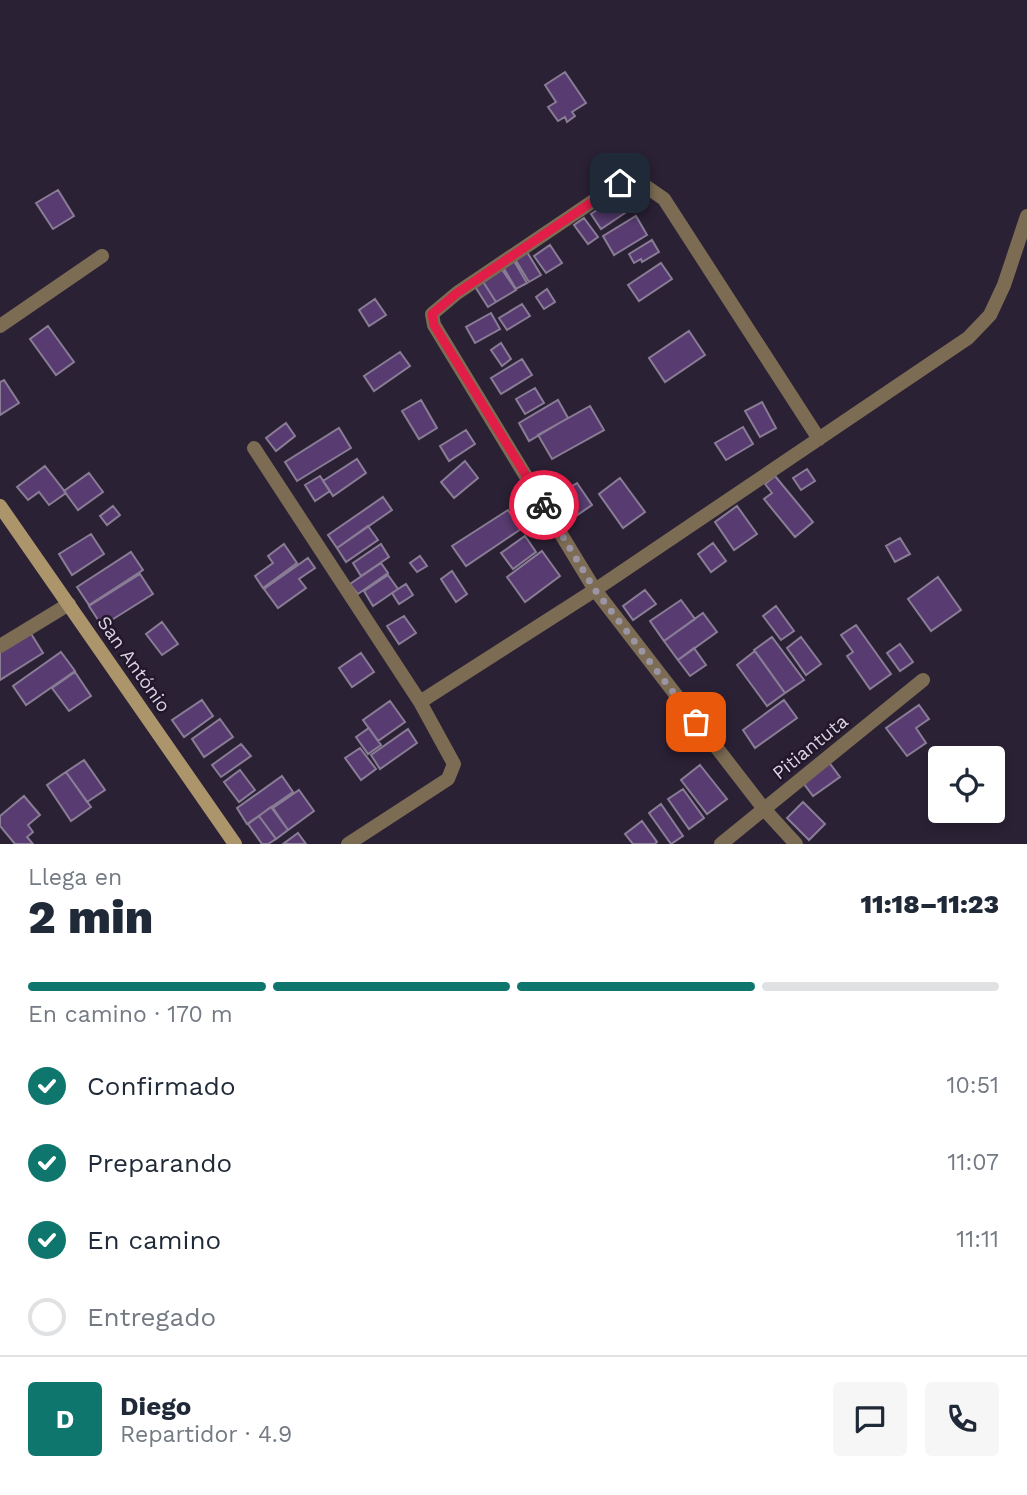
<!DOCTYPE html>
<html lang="es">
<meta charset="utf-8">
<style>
body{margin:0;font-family:"Work Sans",sans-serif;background:#f6f6f7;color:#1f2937;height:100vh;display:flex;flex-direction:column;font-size:26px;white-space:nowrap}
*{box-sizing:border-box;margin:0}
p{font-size:23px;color:#747a83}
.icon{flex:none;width:38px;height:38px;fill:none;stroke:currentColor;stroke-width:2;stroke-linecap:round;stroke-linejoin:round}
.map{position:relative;height:844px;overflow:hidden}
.details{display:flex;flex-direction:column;background:#fff;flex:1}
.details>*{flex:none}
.fabs{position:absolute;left:928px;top:746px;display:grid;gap:14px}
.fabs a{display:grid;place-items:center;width:77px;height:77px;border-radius:7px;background:#fff;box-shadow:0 4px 10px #0003;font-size:35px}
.pin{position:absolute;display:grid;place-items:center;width:60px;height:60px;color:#fff;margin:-30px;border-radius:14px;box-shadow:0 4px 10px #0006}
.courier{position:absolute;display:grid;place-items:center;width:70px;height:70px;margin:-35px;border:5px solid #e11d48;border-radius:50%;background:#fff;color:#222;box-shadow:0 2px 9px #0007}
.summary em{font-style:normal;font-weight:800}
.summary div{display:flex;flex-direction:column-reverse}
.summary{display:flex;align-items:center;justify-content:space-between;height:119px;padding:0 28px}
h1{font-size:46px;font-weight:800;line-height:52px}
.bar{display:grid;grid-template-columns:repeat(4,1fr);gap:10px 7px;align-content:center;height:84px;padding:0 28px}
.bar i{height:9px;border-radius:5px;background:#e0e1e3}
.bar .selected{background:#0f766e}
.bar p{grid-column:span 4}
.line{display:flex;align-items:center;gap:18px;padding:0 28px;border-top:2px solid #e0e1e3}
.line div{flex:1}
.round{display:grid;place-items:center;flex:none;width:74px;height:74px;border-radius:7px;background:#f6f6f7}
ol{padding:0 28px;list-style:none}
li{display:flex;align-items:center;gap:21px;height:77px}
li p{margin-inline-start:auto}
li .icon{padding:7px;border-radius:50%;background:#0f766e;color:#fff;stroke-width:4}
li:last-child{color:#747a83}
li i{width:38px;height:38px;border:4px solid #e0e1e3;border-radius:50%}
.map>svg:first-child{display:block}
</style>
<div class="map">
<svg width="1027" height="844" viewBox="0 0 1027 844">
<rect width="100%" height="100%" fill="#2b2135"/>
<path fill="#583c71" stroke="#897d96" stroke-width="2" d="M565 72 586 103 572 112 575 116 567 122 565 117 558 121 548 107 556 102 545 85Z
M58 190 74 216 53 229 36 203Z
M615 198 625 213 601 229 591 214Z
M636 216 647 235 614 255 603 236Z
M584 218 598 237 588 244 574 225Z
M652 240 659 252 642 262 641 259 634 263 629 254Z
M550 245 562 263 546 273 534 256Z
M527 252 541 275 529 282 515 259Z
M514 261 527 283 516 289 503 267Z
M661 263 672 279 639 301 628 285Z
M501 268 516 290 496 302 482 280Z
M482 280 496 302 488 307 474 285Z
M547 289 555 302 544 309 536 297Z
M375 299 386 315 369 326 359 310Z
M522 304 530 316 507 330 499 318Z
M491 313 500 329 475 343 466 327Z
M48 326 74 362 56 375 30 339Z
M689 331 705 355 665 382 649 358Z
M501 343 511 359 502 366 491 350Z
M400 352 410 366 374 391 364 376Z
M522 359 532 375 501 394 491 378Z
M4 380 19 403 0 415V382Z
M535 388 544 403 525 414 516 399Z
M421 400 437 428 419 439 402 411Z
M558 400 568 418 529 441 519 423Z
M762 402 776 428 760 437 745 411Z
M590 406 604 430 552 459 538 435Z
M286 423 295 436 276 451 266 438Z
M743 427 753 444 726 460 715 443Z
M339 428 351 448 297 481 285 462Z
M466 430 475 444 449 461 440 446Z
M357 459 366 473 333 496 323 481Z
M465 461 478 478 454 498 441 482Z
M45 466 66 493 49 505 39 492 28 500 17 487Z
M807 469 815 481 801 490 793 478Z
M89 473 103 492 78 510 64 491Z
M320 476 330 491 315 501 305 485Z
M775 476 813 522 795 537 764 499 772 493 765 484Z
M620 478 645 512 623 528 599 494Z
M577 483 592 505 573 518 558 495Z
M383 497 392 510 337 548 328 535Z
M113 506 120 515 107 525 100 516Z
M737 506 757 534 734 550 715 522Z
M508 510 521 529 466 566 452 546Z
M368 526 378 540 346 562 337 548Z
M91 534 104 554 72 575 59 554Z
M525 536 536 552 513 569 501 553Z
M900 538 910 554 895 562 886 546Z
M713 543 726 561 711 572 698 554Z
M284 544 297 563 263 588 255 576 273 563 268 556Z
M381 544 389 557 361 576 353 563Z
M542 551 560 576 525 602 507 577Z
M131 552 143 570 89 605 77 587Z
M420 556 427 566 417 572 410 563Z
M308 558 315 568 299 579 306 588 278 608 264 589Z
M381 563 388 573 358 594 350 584Z
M452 571 467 594 456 602 441 579Z
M140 574 153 594 102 626 89 606Z
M388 575 398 589 373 606 364 591Z
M938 577 961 610 931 631 908 599Z
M406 584 413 595 399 604 392 593Z
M645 590 656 604 633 620 623 606Z
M681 600 695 619 664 641 650 621Z
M776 606 794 631 781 640 763 616Z
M703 613 717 632 678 660 664 641Z
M404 616 416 633 399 644 387 626Z
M162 622 178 644 162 655 146 634Z
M856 625 891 674 870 689 847 656 853 652 841 635Z
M30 632 43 653 0 680V651Z
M772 637 804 680 785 693 754 650Z
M801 637 821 664 806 675 787 648Z
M900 644 913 662 900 671 887 653Z
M694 648 706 665 690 676 678 660Z
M755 651 785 693 767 706 737 665Z
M61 652 75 671 26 705 13 686Z
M361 653 374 672 352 687 339 668Z
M75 672 91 696 69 711 52 688Z
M202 700 213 716 184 737 172 720Z
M784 700 797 718 755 748 743 730Z
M390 701 405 722 378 741 363 720Z
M919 705 929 719 916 728 926 743 907 756 886 728Z
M220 719 233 737 204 757 192 739Z
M369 728 381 745 368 754 356 737Z
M408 729 417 743 380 769 371 755Z
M241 744 251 756 221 777 212 765Z
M360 748 376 769 361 780 345 758Z
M84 760 105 790 87 802 66 772Z
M828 761 840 777 813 796 801 780Z
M700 765 727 799 707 814 681 780Z
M240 770 255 790 239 802 224 782Z
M66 772 91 807 71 821 47 785Z
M282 776 293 792 247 824 237 808Z
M683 789 704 818 689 829 668 799Z
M299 790 314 811 288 830 273 808Z
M24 796 40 815 28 825 33 832 27 837 33 844H15L0 826V816Z
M803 802 825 824 809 840 787 818Z
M661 804 683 836 671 844 649 813Z
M271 807 288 830 276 839 259 816Z
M259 816 276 839 268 844H262L248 824Z
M642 821 657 842 655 844H633L625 834Z
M298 833 306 844H283Z"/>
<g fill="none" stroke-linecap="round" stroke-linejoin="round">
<path stroke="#7c6c53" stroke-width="14" d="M0 326 102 256
M254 448 420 702 454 764 448 779 348 844
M0 646 69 604
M420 702 595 590 968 338 990 315 1004 285 1027 216
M721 844 923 680
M796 844 764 809 595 590 434 325 432 314 457 293 620 183 635 179 664 199 819 439"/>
<path stroke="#ac946b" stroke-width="14" d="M0 506 235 844"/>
</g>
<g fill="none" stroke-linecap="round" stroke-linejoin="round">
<path stroke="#9b94a4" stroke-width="7" stroke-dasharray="0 12.6" d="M544 505 595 590 696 722"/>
<path stroke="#e11d48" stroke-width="9" d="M544 505 434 325 432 314 457 293 620 183"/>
</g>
<g text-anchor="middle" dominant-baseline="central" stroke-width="5" stroke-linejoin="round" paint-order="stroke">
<g font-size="19" fill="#d8d2e0" stroke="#22172b">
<text transform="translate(134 664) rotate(55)">San António</text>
<text transform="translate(810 747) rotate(-39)">Pitiantuta</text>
</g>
</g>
</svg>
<div class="fabs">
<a><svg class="icon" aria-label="locate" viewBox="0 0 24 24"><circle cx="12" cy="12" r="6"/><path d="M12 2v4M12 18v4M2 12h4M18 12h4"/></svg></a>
</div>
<div class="pin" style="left:696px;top:722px;background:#ea580c"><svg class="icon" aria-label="bag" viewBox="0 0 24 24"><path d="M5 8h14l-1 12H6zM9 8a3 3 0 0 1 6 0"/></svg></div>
<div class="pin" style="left:620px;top:183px;background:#1f2937"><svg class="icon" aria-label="home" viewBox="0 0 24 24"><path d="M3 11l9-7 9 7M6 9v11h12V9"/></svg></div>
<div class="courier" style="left:544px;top:505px"><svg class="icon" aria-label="bike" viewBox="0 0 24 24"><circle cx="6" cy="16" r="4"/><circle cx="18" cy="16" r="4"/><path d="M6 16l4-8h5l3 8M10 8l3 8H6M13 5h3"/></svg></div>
</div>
<section class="details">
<div class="summary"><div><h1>2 min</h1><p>Llega en</p></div><em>11:18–11:23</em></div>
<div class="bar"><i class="selected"></i><i class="selected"></i><i class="selected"></i><i></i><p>En camino · 170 m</p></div>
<ol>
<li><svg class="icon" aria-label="check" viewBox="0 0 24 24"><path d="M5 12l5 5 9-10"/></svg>Confirmado<p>10:51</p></li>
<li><svg class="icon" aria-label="check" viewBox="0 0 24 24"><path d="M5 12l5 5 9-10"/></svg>Preparando<p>11:07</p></li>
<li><svg class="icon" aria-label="check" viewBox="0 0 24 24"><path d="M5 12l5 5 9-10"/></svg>En camino<p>11:11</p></li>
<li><i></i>Entregado</li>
</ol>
<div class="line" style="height:126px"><b class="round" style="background:#0f766e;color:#fff">D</b><div><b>Diego</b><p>Repartidor · 4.9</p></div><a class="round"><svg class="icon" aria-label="chat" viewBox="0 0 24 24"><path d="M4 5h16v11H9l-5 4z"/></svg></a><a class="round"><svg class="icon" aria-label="phone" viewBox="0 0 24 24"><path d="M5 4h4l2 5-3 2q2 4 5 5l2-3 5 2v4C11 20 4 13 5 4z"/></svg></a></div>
</section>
